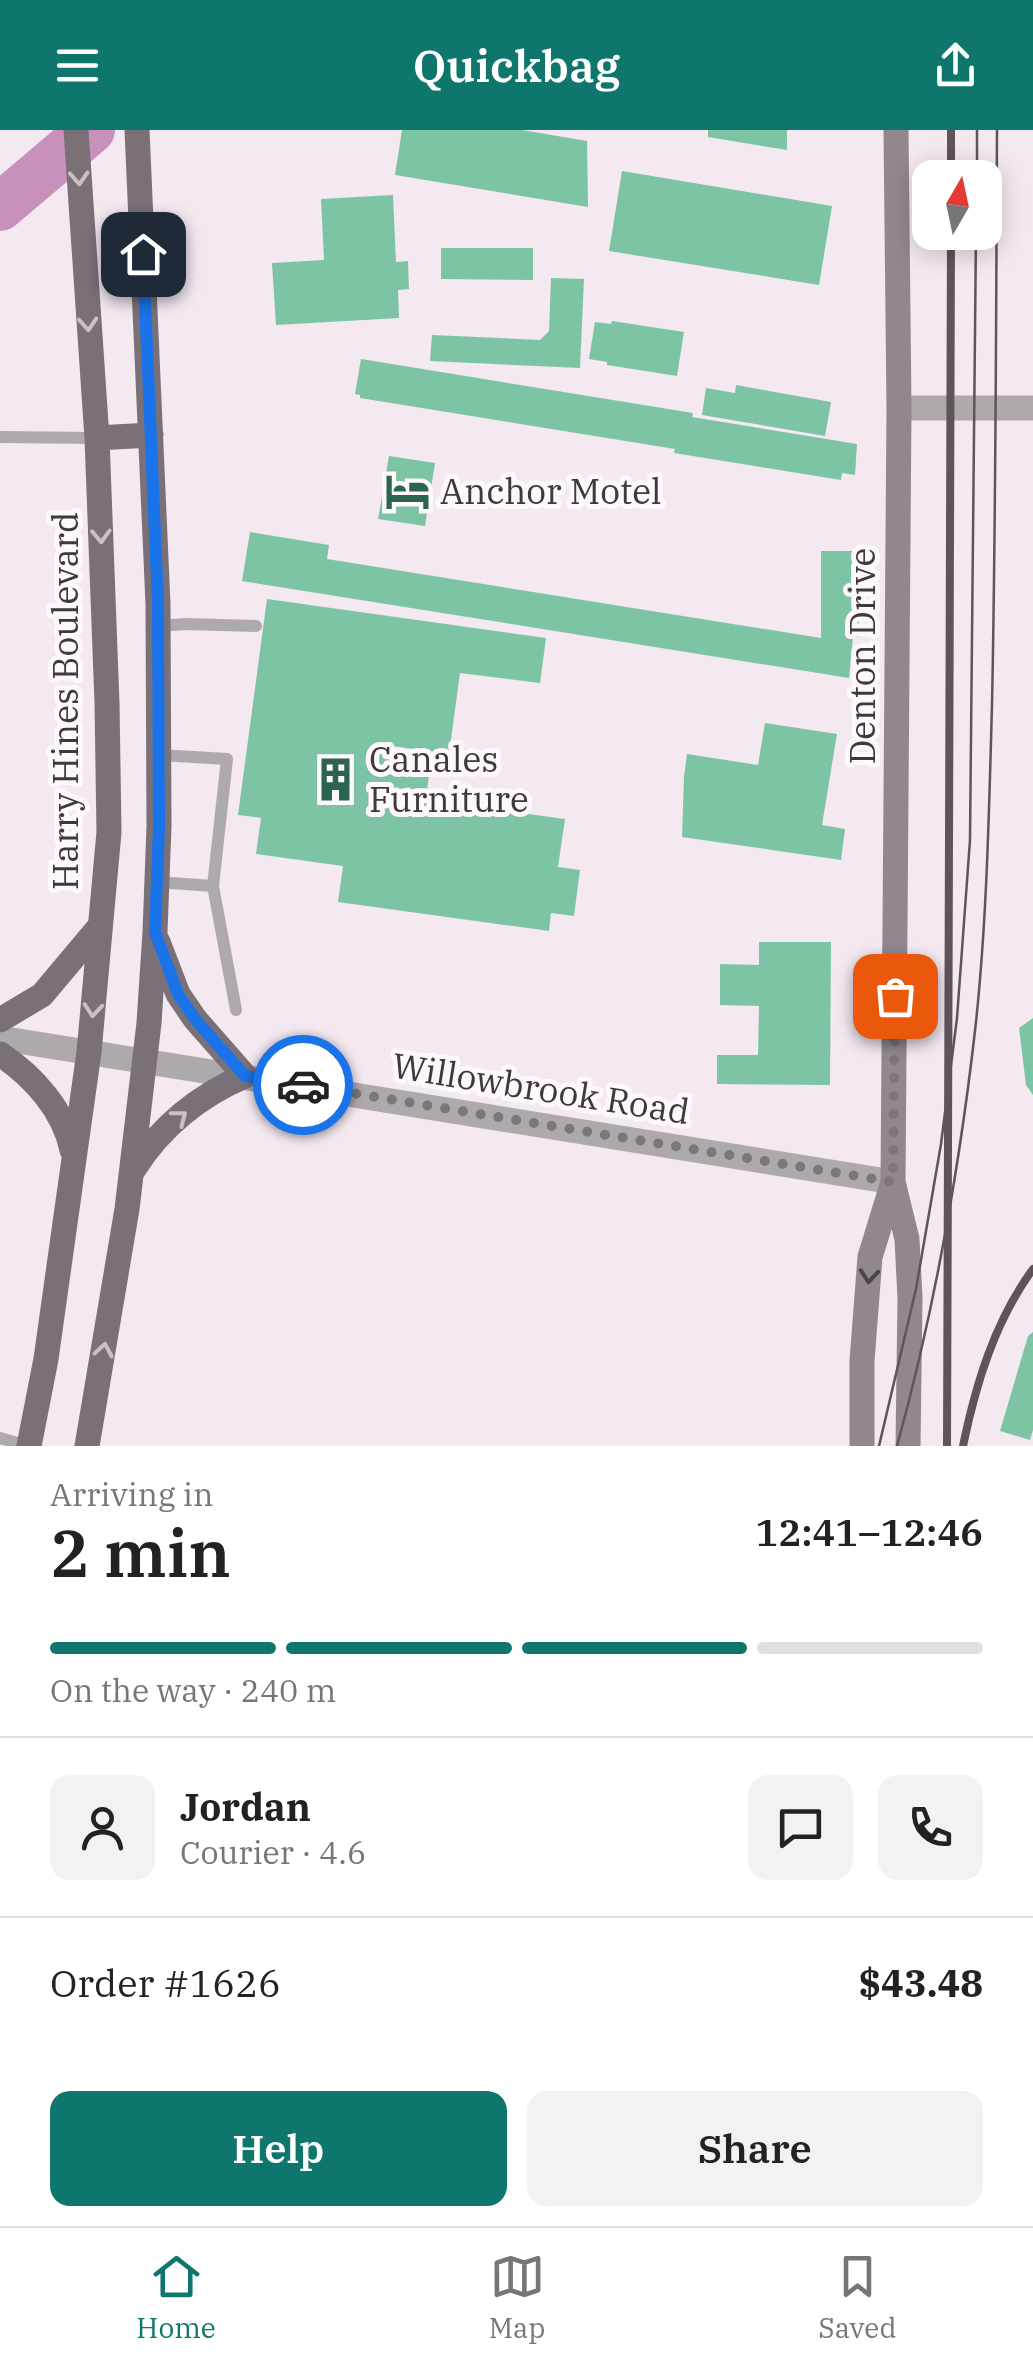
<!DOCTYPE html>
<meta charset="utf-8">
<style>
body{margin:0;font-family:"IBM Plex Serif",serif;background:#f2f2f2;color:#222;height:100vh;display:flex;flex-direction:column;font-size:38px;white-space:nowrap}
*{box-sizing:border-box;margin:0}
p{font-size:32px;color:#767676}
.icon{flex:none;width:55px;height:55px;fill:none;stroke:currentColor;stroke-width:2;stroke-linecap:round;stroke-linejoin:round}
.map{position:relative;height:1316px;overflow:hidden}
.sheet{display:flex;flex-direction:column;background:#fff;flex:1}
.sheet>*{flex:none}
.needle{width:65px;rotate:9deg}
.fabs{position:absolute;left:912px;top:30px;display:grid;gap:20px}
.fabs a{display:grid;place-items:center;width:90px;height:90px;border-radius:20px;background:#fff;box-shadow:0 5px 25px #0003;font-size:50px}
.pin{position:absolute;display:grid;place-items:center;width:85px;height:85px;color:#fff;margin:-42px;border-radius:20px;box-shadow:0 5px 15px #0006}
.courier{position:absolute;display:grid;place-items:center;width:100px;height:100px;margin:-50px;border:8px solid #1a73e8;border-radius:50%;background:#fff;color:#222;box-shadow:0 2px 12px #0007}
.overview em{font-style:normal;font-weight:600}
.overview div{display:flex;flex-direction:column-reverse}
.overview{display:flex;align-items:center;justify-content:space-between;height:170px;padding:0 50px}
h1{font-size:65px;font-weight:600;line-height:75px}
.bar{display:grid;grid-template-columns:repeat(4,1fr);gap:15px 10px;align-content:center;height:120px;padding:0 50px}
.bar i{height:12px;border-radius:8px;background:#e0e0e0}
.bar .active{background:#0f766e}
.bar p{grid-column:span 4}
.line{display:flex;align-items:center;gap:25px;padding:0 50px;border-top:2px solid #e0e0e0}
.line div{flex:1}
.round{display:grid;place-items:center;flex:none;width:105px;height:105px;border-radius:20px;background:#f2f2f2}
.action{display:flex;gap:20px;margin-top:auto;padding:20px 50px}
.action a{flex:1;height:115px;border-radius:20px;background:#0f766e;color:#fff;font-size:40px;font-weight:600;line-height:115px;text-align:center}
.action a+a{background:#f2f2f2;color:#222}
header{display:flex;justify-content:space-between;align-items:center;height:130px;padding:0 50px;background:#0f766e;color:#fff;font-size:45px;font-weight:600}
.tabs{display:flex;justify-content:space-around;align-items:center;height:140px;border-top:2px solid #e0e0e0;background:#fff;font-size:28px;color:#767676}
.tabs a{display:grid;justify-items:center;gap:5px}
.tabs .active{color:#0f766e}
.map>svg:first-child{display:block}
</style>
<header><svg class="icon" aria-label="menu" viewBox="0 0 24 24"><path d="M4 6h16M4 12h16M4 18h16"/></svg>Quickbag<svg class="icon" aria-label="share" viewBox="0 0 24 24"><path d="M12 15V3M7 8l5-5 5 5M5 13v7h14v-7"/></svg></header>
<div class="map">
<svg width="1033" height="1316" viewBox="0 0 1033 1316">
<rect width="100%" height="100%" fill="#f4e8f1"/>
<g fill="none" stroke-linecap="round" stroke-linejoin="round">
<path stroke="#c791bb" stroke-width="48" d="M0 77 91 0"/>
</g>
<path fill="#7dc4a5" d="M402 0H522L587 11 588 77 395 45Z
M708 0H787V20L708 7Z
M622 41 832 76 819 155 609 121Z
M393 65 396 132 408 131 409 159 398 160 399 188 276 195 272 133 324 130 321 69Z
M441 118H533V150L441 149Z
M551 148 584 149 580 238 430 231 432 205 540 210 549 201Z
M612 191 684 202 677 246 607 235V232L589 229 595 192 611 194Z
M361 229 693 283 692 287 857 314 855 345 842 343 841 350 674 323 675 319 360 268V265L355 264Z
M736 255 831 272 825 306 702 285 706 258 735 263Z
M389 326 435 333 425 396 378 389Z
M250 402 329 415 327 429 821 508V421H859V507H853L849 548 242 451Z
M267 469 546 508 540 553 460 543 449 624 392 616 391 622 431 628 426 670 565 689 558 737 580 740 574 786 551 783 549 801 338 772 343 736 256 724 261 688 238 685Z
M765 593 837 604 822 695 845 699 841 730 682 707 684 647 687 624 758 635Z
M759 812H831L830 955 717 954V925H758L759 876 720 875V834L759 835Z
M1033 888V965L1026 955 1019 898Z
M1033 1202V1300L1030 1310 1000 1301 1028 1206Z"/>
<g fill="none" stroke-linecap="round" stroke-linejoin="round">
<path stroke="#aea9ad" stroke-width="12" d="M0 307 97 308
M159 496 186 494 256 496
M159 625 227 629 213 756 236 880
M157 752 213 756
M0 1308 28 1316"/>
<path stroke="#aea9ad" stroke-width="25" d="M899 278H1033
M0 908 893 1052"/>
<path stroke="#90888e" stroke-width="25" d="M896 0 899 278 893 1052 907 1109 910 1168 908 1316
M862 1316V1231L870 1127 893 1052"/>
<path stroke="#7a7178" stroke-width="25" d="M97 308 151 305
M0 890 42 865 100 796
M0 924C33 946 64 980 72 1020
M134 1039C160 997 200 965 245 946L195 889 178 864 158 812
M29 1316 46 1229 89 922 109 702 107 573 97 308 76 0
M87 1316 127 1079 149 893 155 802 159 696 158 474 137 0"/>
<path stroke="#5c5559" stroke-width="2.5" d="M977 48V0
M879 1316 916 1159 941 1014 957 888 970 710 976 102
M897 1316C935 1178 960 1035 976 892 987 787 989 681 992 575 996 383 996 192 997 0"/>
<path stroke="#5c5559" stroke-width="8" d="M951 48V0
M947 1316 951 102
M963 1316C976 1253 995 1191 1033 1139"/>
</g>
<defs><path id="oneway-chevron" d="M-2-3.5L2.5 0L-2 3.5" fill="none" stroke-width="1.6" stroke-linecap="round" stroke-linejoin="round" transform="scale(2.5)"/></defs>
<g stroke="#c9c1c7">
<use href="#oneway-chevron" transform="translate(79 48) rotate(87)"/>
<use href="#oneway-chevron" transform="translate(88 194) rotate(86)"/>
<use href="#oneway-chevron" transform="translate(101 406) rotate(88)"/>
<use href="#oneway-chevron" transform="translate(93 880) rotate(95)"/>
<use href="#oneway-chevron" transform="translate(180 987) rotate(-38)"/>
<use href="#oneway-chevron" transform="translate(104 1220) rotate(-80)"/>
</g>
<use stroke="#4a4548" href="#oneway-chevron" transform="translate(869 1146) rotate(95)"/>
<g fill="none" stroke-linecap="round" stroke-linejoin="round">
<path stroke="#7e767b" stroke-width="10" stroke-dasharray="0 18" d="M303 955 893 1052 895 866"/>
<path stroke="#1a73e8" stroke-width="12" d="M143 124 158 474 159 696 155 802 178 864 195 889 245 946 303 955"/>
</g>
<defs>
<symbol id="hotel-bare" viewBox="-9 -9 18 18"><path d="M-6-4.5h1.5V1H6V5H4.5V3h-9V5H-6ZM-4 0a1.8 1.8 0 1 1 3.6 0ZM.5 0V-2.5h3Q6-2.5 6 0Z" fill="#2b654e" stroke="#fef7fc" stroke-width="2.5" paint-order="stroke"/></symbol>
<symbol id="building-bare" viewBox="-9 -9 18 18"><path d="M-4-6H4V6H1V3H-1V6H-4ZM-2.5-4.3h1.7v1.8h-1.7ZM.8-4.3h1.7v1.8H.8ZM-2.5-1h1.7V.8h-1.7ZM.8-1h1.7V.8H.8Z" fill="#2b654e" stroke="#fef7fc" stroke-width="2.5" paint-order="stroke"/></symbol>
</defs>
<g fill-rule="evenodd">
<use href="#hotel-bare" x="376" y="330" width="63" height="63"/>
<use href="#building-bare" x="304" y="618" width="63" height="63"/>
</g>
<g text-anchor="middle" dominant-baseline="central" stroke-width="10" stroke-linejoin="round" paint-order="stroke">
<g font-size="35" fill="#3e393c" stroke="#fef7fc" text-anchor="start">
<text x="440" y="361">Anchor Motel</text>
<text x="369" y="629">Canales<tspan x="369" dy="40">Furniture</tspan></text>
</g>
<g font-size="35" fill="#3e393c" stroke="#fef7fc">
<text transform="translate(862 526) rotate(-90)">Denton Drive</text>
<text transform="translate(65 571) rotate(-90)">Harry Hines Boulevard</text>
<text transform="translate(541 958) rotate(9)">Willowbrook Road</text>
</g>
</g>
</svg>
<div class="fabs">
<a><svg class="needle" viewBox="-14 -14 28 28"><path d="M0-13l5 13h-10z" fill="#e53935"/><path d="M0 13l5-13h-10z" fill="#767676"/></svg></a>
</div>
<div class="pin" style="left:895px;top:866px;background:#ea580c"><svg class="icon" aria-label="bag" viewBox="0 0 24 24"><path d="M5 8h14l-1 12H6zM9 8a3 3 0 0 1 6 0"/></svg></div>
<div class="pin" style="left:143px;top:124px;background:#1f2937"><svg class="icon" aria-label="home" viewBox="0 0 24 24"><path d="M3 11l9-7 9 7M6 9v11h12V9"/></svg></div>
<div class="courier" style="left:303px;top:955px"><svg class="icon" aria-label="car" viewBox="0 0 24 24"><path d="M5 17H2v-5l4-1 3-4h7l3 4 3 1v5h-3M9 17h6M6 11h13"/><circle cx="7" cy="17" r="2"/><circle cx="17" cy="17" r="2"/></svg></div>
</div>
<section class="sheet">
<div class="overview"><div><h1>2 min</h1><p>Arriving in</p></div><em>12:41–12:46</em></div>
<div class="bar"><i class="active"></i><i class="active"></i><i class="active"></i><i></i><p>On the way · 240 m</p></div>
<div class="line" style="height:180px"><a class="round"><svg class="icon" aria-label="person" viewBox="0 0 24 24"><circle cx="12" cy="8" r="4"/><path d="M4 21q1-7 8-7t8 7"/></svg></a><div><b>Jordan</b><p>Courier · 4.6</p></div><a class="round"><svg class="icon" aria-label="chat" viewBox="0 0 24 24"><path d="M4 5h16v11H9l-5 4z"/></svg></a><a class="round"><svg class="icon" aria-label="phone" viewBox="0 0 24 24"><path d="M5 4h4l2 5-3 2q2 4 5 5l2-3 5 2v4C11 20 4 13 5 4z"/></svg></a></div>
<div class="line" style="height:130px"><div>Order #1626</div><b>$43.48</b></div>
<div class="action"><a>Help</a><a>Share</a></div>
</section>
<nav class="tabs">
<a class="active"><svg class="icon" aria-label="home" viewBox="0 0 24 24"><path d="M3 11l9-7 9 7M6 9v11h12V9"/></svg>Home</a>
<a><svg class="icon" aria-label="map" viewBox="0 0 24 24"><path d="M3 6l6-2 6 2 6-2v14l-6 2-6-2-6 2zM9 4v14M15 6v14"/></svg>Map</a>
<a><svg class="icon" aria-label="saved" viewBox="0 0 24 24"><path d="M7 4h10v16l-5-4-5 4z"/></svg>Saved</a>
</nav>
